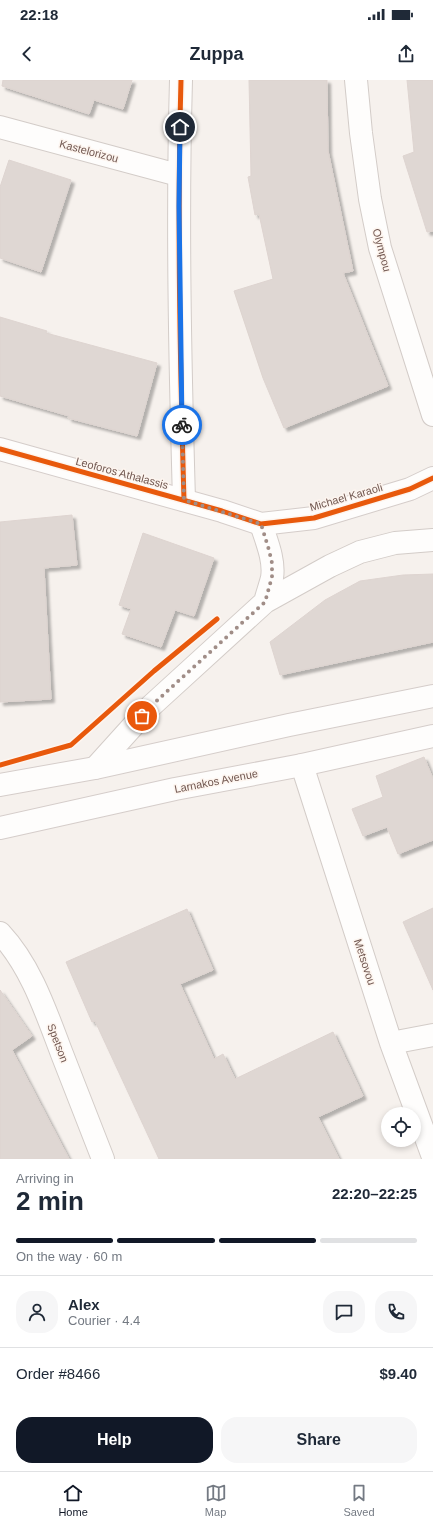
<!DOCTYPE html>
<meta charset="utf-8">
<style>
body{margin:0;font-family:Arial,sans-serif;background:#f6f6f7;color:#1f2937;height:100vh;display:flex;flex-direction:column;font-size:15px;white-space:nowrap}
*{box-sizing:border-box;margin:0}
p{font-size:13px;color:#747a83}
.icon{flex:none;width:22px;height:22px;fill:none;stroke:currentColor;stroke-width:2;stroke-linecap:round;stroke-linejoin:round}
.map{position:relative;height:1079px;overflow:hidden}
.sheet{display:flex;flex-direction:column;background:#fff;flex:1}
.sheet>*{flex:none}
.controls{position:absolute;left:381px;top:1027px;display:grid;gap:8px}
.controls a{display:grid;place-items:center;width:40px;height:40px;border-radius:50%;background:#fff;box-shadow:0 2px 6px #0003;font-size:20px}
.pin{position:absolute;display:grid;place-items:center;width:34px;height:34px;color:#fff;margin:-17px;border:2px solid #fff;border-radius:50%;box-shadow:0 1px 4px #0007}
.courier{position:absolute;display:grid;place-items:center;width:40px;height:40px;margin:-20px;border:3px solid #1a73e8;border-radius:50%;background:#fff;color:#222;box-shadow:0 1px 5px #0007}
.summary em{font-style:normal;font-weight:700}
.summary div{display:flex;flex-direction:column-reverse}
.summary{display:flex;align-items:center;justify-content:space-between;height:68px;padding:0 16px}
h1{font-size:26px;font-weight:700;line-height:30px}
.bar{display:grid;grid-template-columns:repeat(4,1fr);gap:6px 4px;align-content:center;height:48px;padding:0 16px}
.bar i{height:5px;border-radius:3px;background:#e0e1e3}
.bar .selected{background:#111827}
.bar p{grid-column:span 4}
.line{display:flex;align-items:center;gap:10px;padding:0 16px;border-top:1px solid #e0e1e3}
.line div{flex:1}
.round{display:grid;place-items:center;flex:none;width:42px;height:42px;border-radius:16px;background:#f6f6f7}
.cta{display:flex;gap:8px;margin-top:auto;padding:8px 16px}
.cta a{flex:1;height:46px;border-radius:16px;background:#111827;color:#fff;font-size:16px;font-weight:700;line-height:46px;text-align:center}
.cta a+a{background:#f6f6f7;color:#1f2937}
.status{display:flex;justify-content:space-between;align-items:center;height:28px;padding:0 20px;background:#fff;direction:ltr}
.status svg{height:11px;fill:currentColor}
header{display:flex;justify-content:space-between;align-items:center;height:52px;padding:0 16px;background:#fff;font-size:18px;font-weight:700}
.menu{display:flex;justify-content:space-around;align-items:center;height:56px;border-top:1px solid #e0e1e3;background:#fff;font-size:11px;color:#747a83}
.menu a{display:grid;justify-items:center;gap:2px}
.menu .selected{color:#111827}
.map>svg:first-child{display:block}
</style>
<div class="status"><b>22:18</b><svg viewBox="0 0 49 12"><path d="M0 12V9h3v3zM5 12V6h3v6zM10 12V3h3v9zM15 12V0h3v12zM26 1h20v11H26zM47 4h2v5h-2z"/></svg></div>
<header><svg class="icon" aria-label="back" viewBox="0 0 24 24"><path d="M15 5l-7 7 7 7"/></svg>Zuppa<svg class="icon" aria-label="share" viewBox="0 0 24 24"><path d="M12 15V3M7 8l5-5 5 5M5 13v7h14v-7"/></svg></header>
<div class="map">
<svg width="433" height="1079" viewBox="0 0 433 1079">
<defs>
<filter id="shadow"><feDropShadow dx="3.5" dy="3.5" stdDeviation="1" flood-color="#0004"/></filter>
</defs>
<rect width="100%" height="100%" fill="#f6f1ed"/>
<path fill="#dfd7d3" stroke="#ded4d0" filter="url(#shadow)" d="M3 0H132L123 29 94 20 89 34 2 6Z
M249 0H327L328 71 353 191 343 193 388 306 284 348 263 298 234 211 273 199 259 134 255 135 248 97 251 96Z
M407 0H433V151L427 152 403 76 414 72Z
M9 80 71 100 41 192 0 178V107Z
M0 237 47 251 46 253 157 283 137 356 68 338 69 336 0 316Z
M72 435 77 485 44 488 51 619 0 622V442Z
M143 453 214 478 194 536 175 530 161 567 122 554 131 529 119 525Z
M433 494V562L280 595 270 562 325 520 360 501 403 495Z
M424 677 433 699V760L398 774 387 747 363 756 352 729 383 717 376 696Z
M433 828V910L403 842Z
M187 829 213 890 180 904 214 979 223 974 235 999 333 952 363 1016 318 1037 339 1079H159L95 941 92 942 66 882Z
M0 910 32 956 12 970 69 1079H0Z"/>
<g fill="none" stroke-linecap="round" stroke-linejoin="round">
<defs>
<path id="street" d="M181 0C177 140 180 280 184 420
M356 0 361 53 370 119 380 168 433 335
M0 47 178 95
M261 444C266 460 275 480 272 498 270 506 267 514 265 522
M302 685 391 963 433 1077
M95 688 151 626 265 522 330 486 360 472 395 463 433 460
M0 853C31 886 46 932 62 974 76 1009 89 1044 103 1079
M391 963 433 955"/>
<path id="secondary" d="M0 369 222 431 261 444 314 438 410 409 433 398
M0 705 95 688 289 645 433 616
M0 748 175 709 302 685 433 656"/>
</defs>
<use href="#street" stroke="#d3ccc8" stroke-width="24"/>
<use href="#secondary" stroke="#d5cdca" stroke-width="24"/>
<use href="#street" stroke="#fefdfc" stroke-width="22"/>
<use href="#secondary" stroke="#fefdfc" stroke-width="22"/>
<defs>
<path id="cycleway" d="M181 0C177 140 180 280 184 420
M0 369 222 431 261 444 314 438 410 409 433 398
M0 685 71 665 154 591 217 539"/>
</defs>
<use href="#cycleway" stroke="#fdf5ef" stroke-width="8"/>
<use href="#cycleway" stroke="#e8590c" stroke-width="5"/>
</g>
<g fill="none" stroke-linecap="round" stroke-linejoin="round">
<path stroke="#a08d87" stroke-width="4" stroke-dasharray="0 7.2" d="M142 636 151 626 265 522 272 497V483L269 470 261 444 184 420 182 345"/>
<path stroke="#1a73e8" stroke-width="5" d="M180 47 179 126 182 345"/>
</g>
<g text-anchor="middle" dominant-baseline="central" stroke-width="3" stroke-linejoin="round" paint-order="stroke">
<g font-size="11" fill="#715750" stroke="#fdf5ef">
<text transform="translate(89 71) rotate(15)">Kastelorizou</text>
<text transform="translate(382 170) rotate(75)">Olympou</text>
<text transform="translate(122 393) rotate(15)">Leoforos Athalassis</text>
<text transform="translate(346 417) rotate(-16)">Michael Karaoli</text>
<text transform="translate(216 701) rotate(-11)">Larnakos Avenue</text>
<text transform="translate(365 882) rotate(72)">Metsovou</text>
<text transform="translate(58 963) rotate(69)">Spetson</text>
</g>
</g>
</svg>
<div class="controls">
<a><svg class="icon" aria-label="locate" viewBox="0 0 24 24"><circle cx="12" cy="12" r="6"/><path d="M12 2v4M12 18v4M2 12h4M18 12h4"/></svg></a>
</div>
<div class="pin" style="left:142px;top:636px;background:#ea580c"><svg class="icon" aria-label="bag" viewBox="0 0 24 24"><path d="M5 8h14l-1 12H6zM9 8a3 3 0 0 1 6 0"/></svg></div>
<div class="pin" style="left:180px;top:47px;background:#1f2937"><svg class="icon" aria-label="home" viewBox="0 0 24 24"><path d="M3 11l9-7 9 7M6 9v11h12V9"/></svg></div>
<div class="courier" style="left:182px;top:345px"><svg class="icon" aria-label="bike" viewBox="0 0 24 24"><circle cx="6" cy="16" r="4"/><circle cx="18" cy="16" r="4"/><path d="M6 16l4-8h5l3 8M10 8l3 8H6M13 5h3"/></svg></div>
</div>
<section class="sheet">
<div class="summary"><div><h1>2 min</h1><p>Arriving in</p></div><em>22:20–22:25</em></div>
<div class="bar"><i class="selected"></i><i class="selected"></i><i class="selected"></i><i></i><p>On the way · 60 m</p></div>
<div class="line" style="height:72px"><a class="round"><svg class="icon" aria-label="person" viewBox="0 0 24 24"><circle cx="12" cy="8" r="4"/><path d="M4 21q1-7 8-7t8 7"/></svg></a><div><b>Alex</b><p>Courier · 4.4</p></div><a class="round"><svg class="icon" aria-label="chat" viewBox="0 0 24 24"><path d="M4 5h16v11H9l-5 4z"/></svg></a><a class="round"><svg class="icon" aria-label="phone" viewBox="0 0 24 24"><path d="M5 4h4l2 5-3 2q2 4 5 5l2-3 5 2v4C11 20 4 13 5 4z"/></svg></a></div>
<div class="line" style="height:52px"><div>Order #8466</div><b>$9.40</b></div>
<div class="cta"><a>Help</a><a>Share</a></div>
</section>
<nav class="menu">
<a class="selected"><svg class="icon" aria-label="home" viewBox="0 0 24 24"><path d="M3 11l9-7 9 7M6 9v11h12V9"/></svg>Home</a>
<a><svg class="icon" aria-label="map" viewBox="0 0 24 24"><path d="M3 6l6-2 6 2 6-2v14l-6 2-6-2-6 2zM9 4v14M15 6v14"/></svg>Map</a>
<a><svg class="icon" aria-label="saved" viewBox="0 0 24 24"><path d="M7 4h10v16l-5-4-5 4z"/></svg>Saved</a>
</nav>
